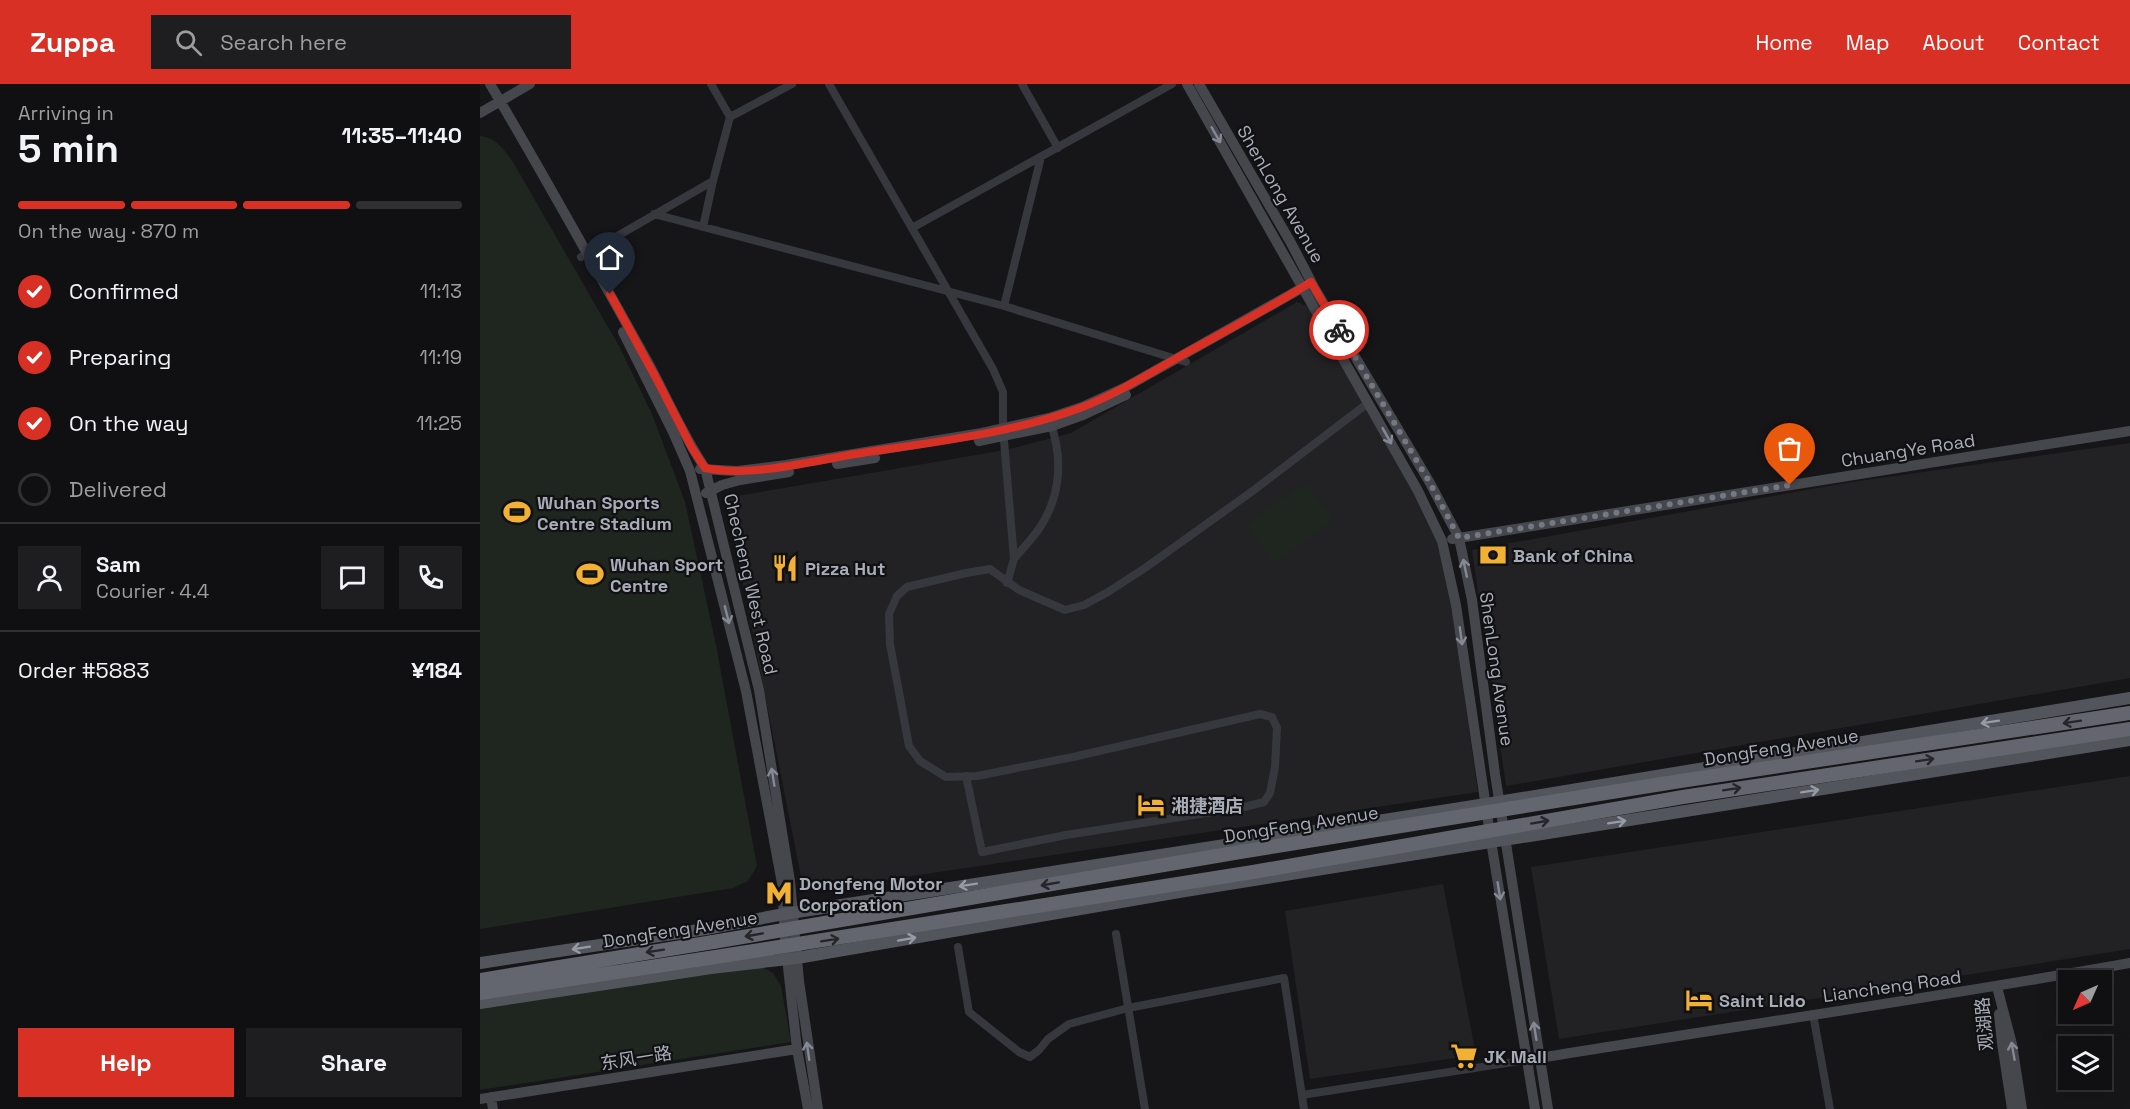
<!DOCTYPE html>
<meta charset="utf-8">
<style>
body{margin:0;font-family:"Space Grotesk","Noto Sans SC",sans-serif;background:#1e1e20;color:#f1f3f6;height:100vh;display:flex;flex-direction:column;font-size:22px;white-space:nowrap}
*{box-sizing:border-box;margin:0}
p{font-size:20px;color:#9c9d9f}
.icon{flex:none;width:33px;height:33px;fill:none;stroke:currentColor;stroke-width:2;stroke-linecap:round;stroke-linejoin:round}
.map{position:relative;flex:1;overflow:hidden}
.sheet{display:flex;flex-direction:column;background:#101012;width:480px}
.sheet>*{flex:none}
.needle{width:39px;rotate:225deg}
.fabs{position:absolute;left:1578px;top:886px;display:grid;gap:12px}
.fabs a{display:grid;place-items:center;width:54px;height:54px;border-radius:0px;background:#101012;box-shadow:0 6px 24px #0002,0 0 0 2px #303032;font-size:30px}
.pin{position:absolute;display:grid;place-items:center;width:51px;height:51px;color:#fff;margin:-62px -26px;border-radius:50% 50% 50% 0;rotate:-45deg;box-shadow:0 0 6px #0007}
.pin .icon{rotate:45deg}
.courier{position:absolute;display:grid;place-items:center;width:60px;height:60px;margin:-30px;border:4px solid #d93025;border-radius:50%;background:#fff;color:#222;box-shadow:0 2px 8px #0007}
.head em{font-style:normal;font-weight:700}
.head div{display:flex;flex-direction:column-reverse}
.head{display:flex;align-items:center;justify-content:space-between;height:102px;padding:0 18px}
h1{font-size:39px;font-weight:700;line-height:45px}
.bar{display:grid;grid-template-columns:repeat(4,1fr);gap:9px 6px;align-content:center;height:72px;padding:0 18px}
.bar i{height:8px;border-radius:4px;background:#303032}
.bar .active{background:#d93025}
.bar p{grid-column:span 4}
.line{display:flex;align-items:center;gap:15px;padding:0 18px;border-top:2px solid #303032}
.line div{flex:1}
.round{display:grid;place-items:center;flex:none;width:63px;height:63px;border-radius:0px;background:#1e1e20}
ol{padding:0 18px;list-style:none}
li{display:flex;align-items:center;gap:18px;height:66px}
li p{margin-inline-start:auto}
li .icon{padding:6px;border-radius:50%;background:#d93025;color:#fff;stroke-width:4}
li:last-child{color:#9c9d9f}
li i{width:33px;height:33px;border:3px solid #303032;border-radius:50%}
.button{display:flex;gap:12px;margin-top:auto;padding:12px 18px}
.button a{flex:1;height:69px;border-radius:0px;background:#d93025;color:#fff;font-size:24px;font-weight:700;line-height:69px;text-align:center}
.button a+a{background:#1e1e20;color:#f1f3f6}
header{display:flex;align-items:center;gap:36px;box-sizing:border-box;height:84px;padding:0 30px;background:#d93025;color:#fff}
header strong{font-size:28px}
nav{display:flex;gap:33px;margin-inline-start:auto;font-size:21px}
.search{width:420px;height:54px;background:#1e1e20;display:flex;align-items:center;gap:15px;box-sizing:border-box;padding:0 21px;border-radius:0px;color:#9c9d9f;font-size:22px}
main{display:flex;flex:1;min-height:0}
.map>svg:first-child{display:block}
</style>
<header>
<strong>Zuppa</strong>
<div class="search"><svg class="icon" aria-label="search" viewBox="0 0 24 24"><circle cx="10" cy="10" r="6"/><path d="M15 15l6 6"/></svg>Search here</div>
<nav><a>Home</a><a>Map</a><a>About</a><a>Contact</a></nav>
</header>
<main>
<section class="sheet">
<div class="head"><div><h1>5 min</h1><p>Arriving in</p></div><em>11:35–11:40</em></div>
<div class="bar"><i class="active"></i><i class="active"></i><i class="active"></i><i></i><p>On the way · 870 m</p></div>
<ol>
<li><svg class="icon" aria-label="check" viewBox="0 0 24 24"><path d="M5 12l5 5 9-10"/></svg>Confirmed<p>11:13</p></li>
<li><svg class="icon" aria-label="check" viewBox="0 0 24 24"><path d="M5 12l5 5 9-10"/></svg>Preparing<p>11:19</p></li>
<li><svg class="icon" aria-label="check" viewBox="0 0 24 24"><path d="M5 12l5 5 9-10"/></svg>On the way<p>11:25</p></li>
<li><i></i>Delivered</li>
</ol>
<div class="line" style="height:108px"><a class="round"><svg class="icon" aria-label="person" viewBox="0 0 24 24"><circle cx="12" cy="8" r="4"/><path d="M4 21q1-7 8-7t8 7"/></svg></a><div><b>Sam</b><p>Courier · 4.4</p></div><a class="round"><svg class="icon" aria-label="chat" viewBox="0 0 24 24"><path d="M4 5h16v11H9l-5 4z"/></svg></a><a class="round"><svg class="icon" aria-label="phone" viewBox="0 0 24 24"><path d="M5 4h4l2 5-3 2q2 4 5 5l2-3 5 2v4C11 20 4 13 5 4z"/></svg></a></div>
<div class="line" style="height:78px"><div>Order #5883</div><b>¥184</b></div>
<div class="button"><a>Help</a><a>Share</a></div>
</section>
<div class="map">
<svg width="1650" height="1025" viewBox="0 0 1650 1025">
<rect width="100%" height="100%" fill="#161618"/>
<path fill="#222225" d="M817 218 831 224 962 457 998 708 324 808 246 414 525 366 591 349Z
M1650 359V594L1026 702 992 466 1365 399Z
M1650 692V865L1079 955 1051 783Z
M963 800 996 971 830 995 805 827Z"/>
<path fill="#1e261f" d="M0 52C16 53 24 66 33 78L139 262 172 330 205 418 236 561 277 782 268 797 253 804 0 845Z
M826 398 854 436 794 480 766 441Z
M279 881 293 889 301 902 311 958 0 1006V921Z"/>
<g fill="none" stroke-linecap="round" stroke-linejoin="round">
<path stroke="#37383d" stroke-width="8" d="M349 0 513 285 523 308V345L534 475 527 499
M542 0 578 64
M250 33 312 0
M174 130 524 222 706 278
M223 143 233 97 250 33 231 0
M432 144 692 0
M101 173 233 97
M524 222 561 73
M534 475C543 464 553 454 561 442 581 410 583 373 570 338
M486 692 502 768 586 751 764 723 784 718 790 709 795 683 797 644 792 633 780 630 593 673 497 692 466 693 440 677 429 662 410 560 409 530 417 512 427 503 486 489 510 485 539 506 585 526 604 521 628 508 665 484 774 406 888 319
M636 850 665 1025
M478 863 489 928 539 968 550 973 559 966 568 955 589 940 648 924 804 894 824 1025
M1333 930 1350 1025
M822 1011 1059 974"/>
<path stroke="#45474d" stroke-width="10" d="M10 0C64 91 115 183 166 275 186 311 202 350 225 384L279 606 310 797 319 897 338 1025
M707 0 888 319 938 407 962 457 976 521 1011 757 1055 1025
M719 0 811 159 835 205 950 399 979 454 992 516 1015 690 1068 1025
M0 29 50 0
M143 248 193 348 210 387 266 607 302 799 305 856 317 965 328 1025
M499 357 572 342 603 331 646 311
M357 380 395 374
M220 385 257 387 306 381 502 349 569 334 602 323 646 303 829 200
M226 409 242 401 260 396 309 388
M972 455 1650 347
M1517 903 1532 960 1542 1025
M1519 930 1522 959 1532 1025
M1059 974C1256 942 1454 914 1650 879
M11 1013 13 1025
M0 1015 317 965"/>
<path stroke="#53555c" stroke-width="12" d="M0 879 226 845 304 830 1006 720 1650 614
M0 919 231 884 317 874 705 807 1650 656"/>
<path stroke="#63666e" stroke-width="14" d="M0 896 233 858
M0 909 229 874"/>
<path stroke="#63666e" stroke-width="14" d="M233 858 760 768 1194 698 1650 629
M229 874 773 788 1203 713 1650 645"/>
</g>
<defs><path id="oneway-shaft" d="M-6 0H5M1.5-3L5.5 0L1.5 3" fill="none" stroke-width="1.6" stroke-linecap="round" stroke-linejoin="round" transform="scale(1.5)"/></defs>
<g stroke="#858993">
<use href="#oneway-shaft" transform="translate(736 51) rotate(60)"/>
<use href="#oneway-shaft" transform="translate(907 352) rotate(61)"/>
<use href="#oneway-shaft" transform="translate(985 484) rotate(-102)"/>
<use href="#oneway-shaft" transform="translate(247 531) rotate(76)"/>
<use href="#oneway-shaft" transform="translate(981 552) rotate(82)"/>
<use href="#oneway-shaft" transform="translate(293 693) rotate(-99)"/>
<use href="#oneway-shaft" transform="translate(1019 807) rotate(81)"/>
<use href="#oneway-shaft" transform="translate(1055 947) rotate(-99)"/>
<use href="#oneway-shaft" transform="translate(328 967) rotate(-98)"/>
<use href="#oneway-shaft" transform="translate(1533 967) rotate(-100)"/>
</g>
<g stroke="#979ba6">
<use href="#oneway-shaft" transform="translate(1510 638) rotate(171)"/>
<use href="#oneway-shaft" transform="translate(1330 707) rotate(-9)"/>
<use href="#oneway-shaft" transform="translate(1137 738) rotate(-9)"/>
<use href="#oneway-shaft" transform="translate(488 801) rotate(171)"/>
<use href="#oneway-shaft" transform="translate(427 855) rotate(-10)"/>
<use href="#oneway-shaft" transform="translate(101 864) rotate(171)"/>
</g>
<g stroke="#26262a">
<use href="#oneway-shaft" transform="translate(1592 638) rotate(171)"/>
<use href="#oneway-shaft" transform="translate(1445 676) rotate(-9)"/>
<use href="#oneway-shaft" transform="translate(1252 705) rotate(-9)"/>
<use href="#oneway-shaft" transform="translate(1060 738) rotate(-10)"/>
<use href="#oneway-shaft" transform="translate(570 800) rotate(170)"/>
<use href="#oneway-shaft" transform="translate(274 851) rotate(170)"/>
<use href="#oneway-shaft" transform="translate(350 856) rotate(-9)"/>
<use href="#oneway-shaft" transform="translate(175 867) rotate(171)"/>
</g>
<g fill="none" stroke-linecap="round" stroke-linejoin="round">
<path stroke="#757880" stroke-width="6" stroke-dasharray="0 10.8" d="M859 246 950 399 979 454 1310 401"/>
<path stroke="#d93025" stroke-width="8" d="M130 210 175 292 212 364 225 384C269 393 324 379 369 371 445 359 527 351 600 324 634 311 665 292 697 274 742 249 788 225 831 198L859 246"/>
</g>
<defs>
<symbol id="stadium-bare" viewBox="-9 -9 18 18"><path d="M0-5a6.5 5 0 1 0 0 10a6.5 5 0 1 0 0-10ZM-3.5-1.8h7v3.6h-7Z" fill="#f2b134" stroke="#111113" stroke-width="2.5" paint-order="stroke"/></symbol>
<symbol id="bank-bare" viewBox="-9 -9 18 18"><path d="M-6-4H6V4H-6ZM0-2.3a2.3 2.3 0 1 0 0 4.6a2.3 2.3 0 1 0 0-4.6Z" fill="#f2b134" stroke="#111113" stroke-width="2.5" paint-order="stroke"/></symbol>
<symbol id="restaurant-bare" viewBox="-9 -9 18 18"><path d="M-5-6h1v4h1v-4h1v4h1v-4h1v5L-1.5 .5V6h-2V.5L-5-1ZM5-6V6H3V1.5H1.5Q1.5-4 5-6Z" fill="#f2b134" stroke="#111113" stroke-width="2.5" paint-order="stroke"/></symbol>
<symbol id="hotel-bare" viewBox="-9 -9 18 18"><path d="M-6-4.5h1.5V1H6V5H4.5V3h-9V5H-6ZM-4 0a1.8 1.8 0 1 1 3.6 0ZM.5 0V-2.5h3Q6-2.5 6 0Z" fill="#f2b134" stroke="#111113" stroke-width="2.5" paint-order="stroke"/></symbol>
<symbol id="metro-bare" viewBox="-9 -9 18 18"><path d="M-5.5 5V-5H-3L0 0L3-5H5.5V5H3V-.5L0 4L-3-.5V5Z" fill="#f2b134" stroke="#111113" stroke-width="2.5" paint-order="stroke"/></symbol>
<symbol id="supermarket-bare" viewBox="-9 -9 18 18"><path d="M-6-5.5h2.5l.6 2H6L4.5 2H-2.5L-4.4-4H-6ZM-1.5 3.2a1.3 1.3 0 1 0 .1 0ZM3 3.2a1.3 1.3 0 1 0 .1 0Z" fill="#f2b134" stroke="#111113" stroke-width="2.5" paint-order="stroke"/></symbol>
</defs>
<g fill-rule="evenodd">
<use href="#stadium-bare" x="18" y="409" width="38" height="38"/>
<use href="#bank-bare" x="994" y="452" width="38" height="38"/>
<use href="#restaurant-bare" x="286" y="465" width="38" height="38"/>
<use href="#stadium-bare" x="91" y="471" width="38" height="38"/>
<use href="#hotel-bare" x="652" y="702" width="38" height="38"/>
<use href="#metro-bare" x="280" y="790" width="38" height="38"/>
<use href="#hotel-bare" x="1200" y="897" width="38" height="38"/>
<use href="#supermarket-bare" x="965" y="953" width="38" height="38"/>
</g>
<g text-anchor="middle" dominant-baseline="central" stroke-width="4.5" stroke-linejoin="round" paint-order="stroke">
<g font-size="18" fill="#a8adb8" stroke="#111113">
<text transform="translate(801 110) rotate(60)">ShenLong Avenue</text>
<text transform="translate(1428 366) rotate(-9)">ChuangYe Road</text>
<text transform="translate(271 500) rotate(77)">Checheng West Road</text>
<text transform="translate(1017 585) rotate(82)">ShenLong Avenue</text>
<text transform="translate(1301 663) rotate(-9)">DongFeng Avenue</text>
<text transform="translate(821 740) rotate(-9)">DongFeng Avenue</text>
<text transform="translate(200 845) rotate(-9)">DongFeng Avenue</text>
<text transform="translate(1412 902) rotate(-8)">Liancheng Road</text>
<text transform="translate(1504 940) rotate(-95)">观湖路</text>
<text transform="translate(156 974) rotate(-9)">东风一路</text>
</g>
<g font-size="18" font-weight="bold" fill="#a8adb8" stroke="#111113" text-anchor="start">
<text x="57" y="418">Wuhan Sports<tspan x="57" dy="21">Centre Stadium</tspan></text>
<text x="1033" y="471">Bank of China</text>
<text x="130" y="480">Wuhan Sport<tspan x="130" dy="21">Centre</tspan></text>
<text x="325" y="484">Pizza Hut</text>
<text x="691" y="721">湘捷酒店</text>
<text x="319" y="799">Dongfeng Motor<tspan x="319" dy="21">Corporation</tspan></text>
<text x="1239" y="916">Saint Lido</text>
<text x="1004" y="972">JK Mall</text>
</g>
</g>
</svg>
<div class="fabs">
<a><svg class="needle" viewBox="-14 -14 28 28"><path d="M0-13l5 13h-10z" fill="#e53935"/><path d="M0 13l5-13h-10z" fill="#9c9d9f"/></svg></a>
<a><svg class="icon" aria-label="layers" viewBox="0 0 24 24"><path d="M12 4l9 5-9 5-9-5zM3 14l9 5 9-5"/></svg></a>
</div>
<div class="pin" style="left:1310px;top:401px;background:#ea580c"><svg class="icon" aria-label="bag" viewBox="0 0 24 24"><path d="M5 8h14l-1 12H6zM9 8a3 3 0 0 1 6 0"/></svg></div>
<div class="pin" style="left:130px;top:210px;background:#1f2937"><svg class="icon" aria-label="home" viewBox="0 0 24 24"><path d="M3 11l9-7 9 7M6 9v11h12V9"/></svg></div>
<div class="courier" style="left:859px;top:246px"><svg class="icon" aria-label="bike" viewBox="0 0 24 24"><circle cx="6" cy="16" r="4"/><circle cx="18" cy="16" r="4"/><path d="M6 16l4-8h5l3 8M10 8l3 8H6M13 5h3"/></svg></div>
</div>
</main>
